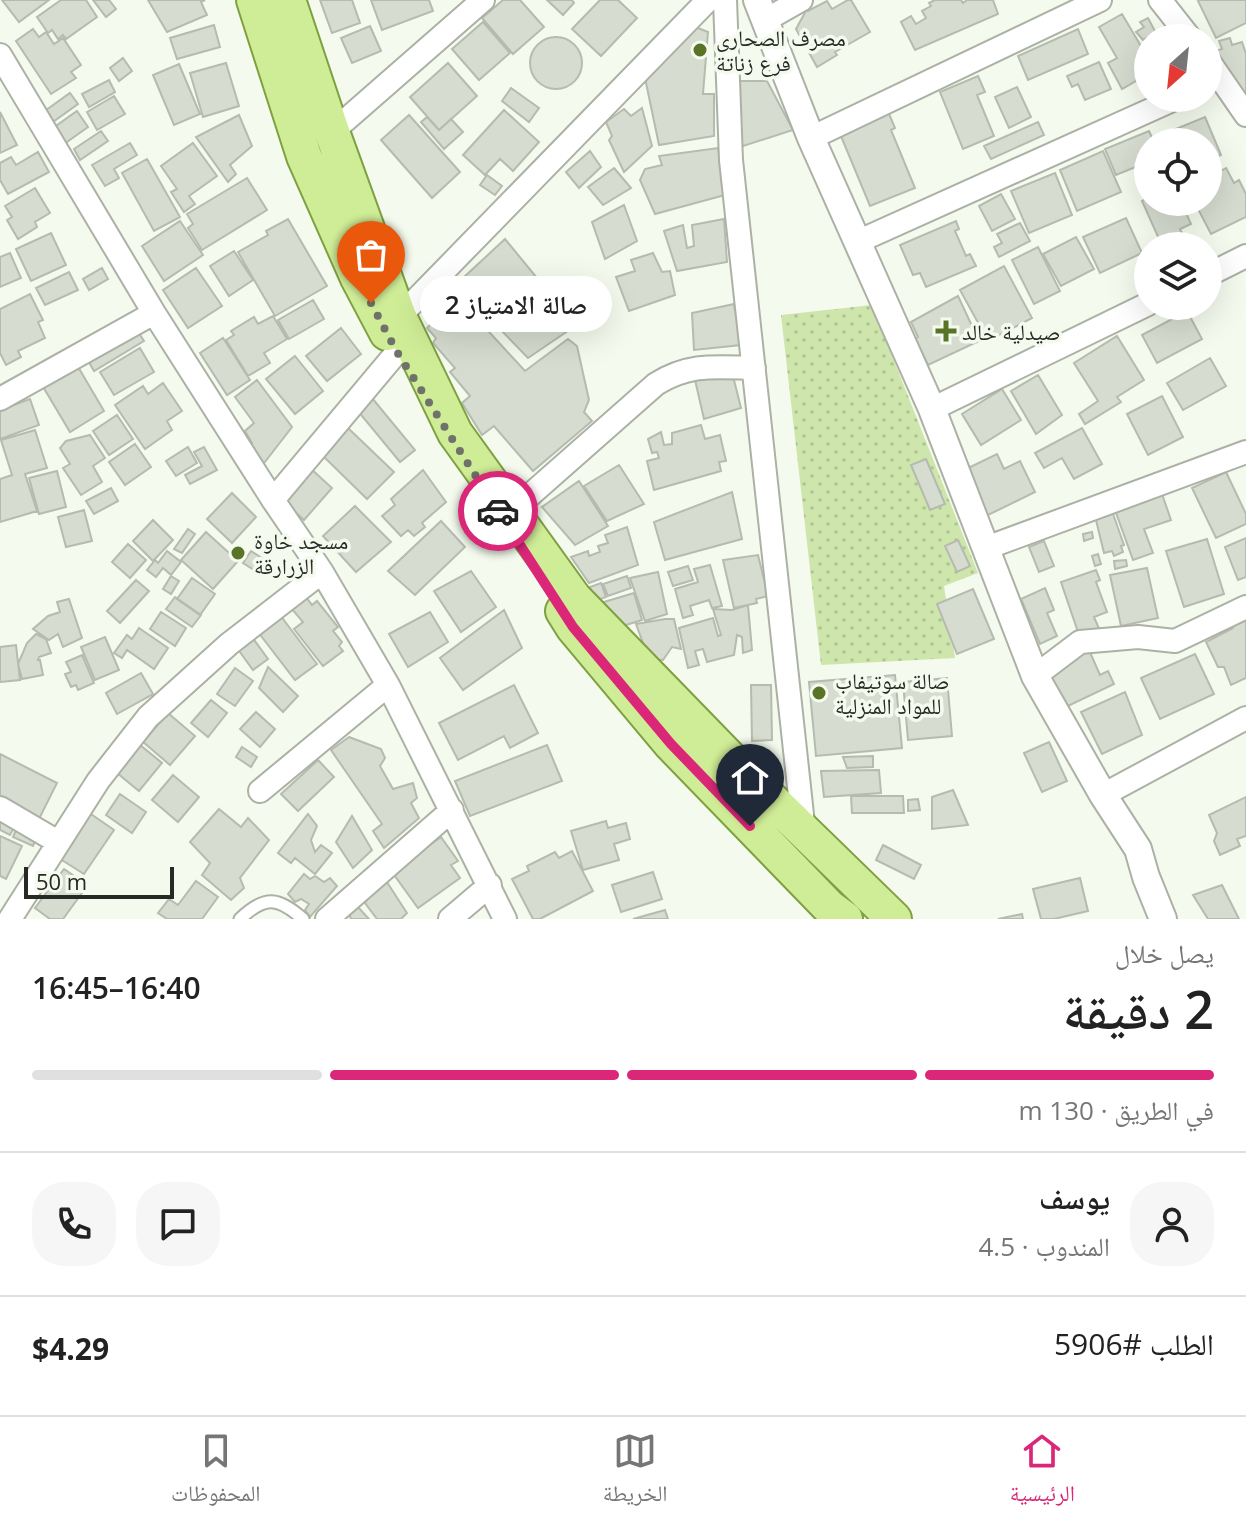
<!DOCTYPE html>
<html lang="ar">
<meta charset="utf-8">
<style>
body{margin:0;font-family:"Open Sans","Noto Naskh Arabic",sans-serif;background:#f6f6f6;color:#222;direction:rtl;height:100vh;display:flex;flex-direction:column;font-size:30px;white-space:nowrap}
*{box-sizing:border-box;margin:0}
p{font-size:26px;color:#767676}
.icon{flex:none;width:44px;height:44px;fill:none;stroke:currentColor;stroke-width:2;stroke-linecap:round;stroke-linejoin:round}
.map{position:relative;height:919px;overflow:hidden;direction:ltr}
.sheet{display:flex;flex-direction:column;background:#fff;flex:1}
.sheet>*{flex:none}
.needle{width:52px;rotate:207deg}
.tools{position:absolute;left:1134px;top:24px;display:grid;gap:16px}
.tools a{display:grid;place-items:center;width:88px;height:88px;border-radius:50%;background:#fff;box-shadow:0 8px 32px #0002;font-size:40px}
.scale{position:absolute;left:24px;bottom:20px;width:150px;box-sizing:border-box;padding-left:8px;border:4px solid #272924;border-top:0;font-size:22px;line-height:28px;white-space:nowrap;color:#272924;-webkit-text-stroke:6px #f4faed;paint-order:stroke}
.pin{position:absolute;display:grid;place-items:center;width:68px;height:68px;color:#fff;margin:-82px -34px;border-radius:50% 50% 50% 0;rotate:-45deg;box-shadow:0 0 8px #0007}
.pin .icon{rotate:45deg}
.courier{position:absolute;display:grid;place-items:center;width:80px;height:80px;margin:-40px;border:6px solid #db2777;border-radius:50%;background:#fff;color:#222;box-shadow:0 2px 10px #0007}
.bubble{position:absolute;height:56px;border-radius:28px;background:#fff;box-shadow:0 8px 32px #0002;font-size:26px;font-weight:600;line-height:56px;text-align:center;direction:rtl}
.headline em{font-style:normal;font-weight:600}
.headline div{display:flex;flex-direction:column-reverse}
.headline{display:flex;align-items:center;justify-content:space-between;height:136px;padding:0 32px}
h1{font-size:52px;font-weight:600;line-height:60px}
.bar{display:grid;grid-template-columns:repeat(4,1fr);gap:12px 8px;align-content:center;height:96px;padding:0 32px}
.bar i{height:10px;border-radius:6px;background:#e0e0e0}
.bar .selected{background:#db2777}
.bar p{grid-column:span 4}
.line{display:flex;align-items:center;gap:20px;padding:0 32px;border-top:2px solid #e0e0e0}
.line div{flex:1}
.round{display:grid;place-items:center;flex:none;width:84px;height:84px;border-radius:32px;background:#f6f6f6}
.menu{display:flex;justify-content:space-around;align-items:center;height:112px;border-top:2px solid #e0e0e0;background:#fff;font-size:22px;color:#767676}
.menu a{display:grid;justify-items:center;gap:4px}
.menu .selected{color:#db2777}
.map>svg:first-child{display:block}
</style>
<div class="map">
<svg width="1246" height="919" viewBox="0 0 1246 919">
<defs>
<pattern id="park-dots" width="8" height="8" patternUnits="userSpaceOnUse" patternTransform="scale(2)"><rect width="8" height="8" fill="#cee6ac"/><path d="M2 2h.1M6 6h.1" fill="none" stroke="#b1c594" stroke-width="1.8" stroke-linecap="round"/></pattern>
</defs>
<rect width="100%" height="100%" fill="#f4faed"/>
<path fill="url(#park-dots)" d="M872 305 978 573 944 586 955 658 821 665 781 315Z"/>
<path fill="#d6dccf" stroke="#b5bbae" stroke-width="2" d="M2 0H49L19 22Z
M61 0H86L97 17 66 39 63 35 58 39 52 30 48 33 37 17Z
M93 0H109L116 9 106 17Z
M148 0H205L201 2 207 15 167 32Z
M320 0H352L360 23 332 33Z
M371 0H429L433 11 382 30Z
M503 0H520L544 27 513 54 482 18Z
M547 0H572L574 3 563 15Z
M600 0H618L637 18 601 56 572 29Z
M848 0H851L870 32 835 52 837 55 817 67 796 29 807 9 808 11 827 1 832 9Z
M935 0H961L963 3 967 0H993L998 14 915 50 901 22 911 16 916 24 926 18 922 11 931 6 929 3Z
M1200 0H1246V23L1216 38 1198 1Z
M1122 14 1148 58V74L1122 89 1108 63 1117 58 1099 27Z
M1148 18 1156 33 1143 40 1136 32 1144 27 1140 22Z
M483 22 510 53 479 80 452 49Z
M214 25 220 47 177 59 170 38Z
M370 26 381 51 352 63 341 38Z
M695 27 708 32 703 94H714V136L659 145 645 78Z
M33 29 39 37 46 32 54 44 63 38 81 65 71 72 76 78 51 94 16 41Z
M1078 29 1088 54 1028 80 1018 56Z
M530 63a26 26 0 1 1 52 0a26 26 0 1 1-52 0Z
M1230 38 1232 45 1242 42 1246 54V101L1216 51 1222 49 1219 41Z
M123 58 132 71 119 81 110 68Z
M1099 62 1111 89 1085 100 1078 84 1072 87 1067 76Z
M226 63 239 106 203 117 190 73Z
M448 63 477 96 439 130 410 97Z
M179 64 200 114 174 125 153 75Z
M978 76 985 92 977 95 994 136 963 149 940 92Z
M109 80 115 92 89 107 82 94Z
M734 81H767L793 130 740 147Z
M1017 87 1031 117 1009 128 995 97Z
M511 88 539 108 529 122 502 101Z
M70 93 78 104 50 124 42 113Z
M114 96 125 114 97 130 87 112Z
M642 108 652 146 624 172 609 140 612 136 606 122 624 109 631 116Z
M887 109 895 128 891 130 915 188 870 206 838 129Z
M504 110 539 142 513 171 500 159 485 175 463 155Z
M77 111 88 127 64 144 53 128Z
M0 112 17 145 0 153Z
M239 115 252 146 230 165 236 174 228 182 196 137Z
M409 115 460 172 432 198 381 140Z
M427 117 439 130 451 119 463 132 444 149 421 122Z
M1205 117 1221 155 1208 160V142H1164L1161 135Z
M1038 122 1044 135 991 159 984 146Z
M101 131 108 141 80 160 74 149Z
M1149 131 1154 142H1148V162L1116 175 1105 149Z
M130 143 137 155 114 169 119 178 105 186 92 165Z
M193 143 217 176 189 196 195 204 184 212 171 192 177 189 161 166Z
M718 148 725 195 655 214 640 180 645 169 662 165 659 156Z
M590 151 601 167 579 188 566 172Z
M1103 151 1121 192 1077 211 1060 170Z
M38 152 49 172 8 194 0 180V163L11 157 16 165Z
M147 159 180 217 154 231 122 173Z
M614 168 631 188 603 205 588 187Z
M1226 168 1234 183 1239 180 1246 194V217L1211 234 1197 207 1208 202V178Z
M1055 173 1072 215 1029 233 1011 191Z
M487 175 502 186 495 195 480 185Z
M1148 177V202H1181L1191 224 1180 229 1182 233 1166 240 1165 236 1159 239 1142 201 1146 199 1138 181Z
M247 178 267 210 202 250 188 228 193 224 187 214Z
M35 188 50 213 35 222 37 227 18 239 7 220 12 217 5 206Z
M1001 194 1015 219 992 231 979 206Z
M624 205 637 241 605 259 592 222Z
M1126 218 1142 253 1100 273 1083 237Z
M288 219 327 286 275 316 238 252 268 235 266 231Z
M724 219 727 262 677 271 664 231 683 225 687 248 694 246 692 225Z
M180 221 203 255 164 281 142 246Z
M956 221 959 229 955 231 966 256 970 254 976 266 926 287 920 273 913 275 900 245Z
M1020 223 1030 241 999 257 994 247 1002 243 997 234Z
M51 233 66 265 31 281 16 249Z
M1076 237 1094 269 1061 286 1043 254Z
M505 239 537 278 491 322 448 292Z
M1038 247 1060 291 1034 304 1012 260Z
M234 251 253 280 229 296 210 266Z
M10 253 21 278 0 287V257Z
M653 253 662 272 670 271 675 295 629 311 616 277 635 271 631 260Z
M1004 266 1032 318 988 341 960 290Z
M102 268 108 279 89 290 83 279Z
M196 268 222 306 188 328 163 290Z
M69 272 78 290 45 305 36 288Z
M543 293 575 326 528 358 497 326Z
M30 294 43 320 38 322 45 338 18 351 21 357 6 365 0 353V309Z
M958 296 979 341 928 365 915 339 918 337 911 322Z
M433 297 462 316 469 310 525 371 568 339 577 346 589 400 584 412 592 421 533 471 494 426 482 435 462 403 470 396 450 372 455 368 433 343 436 338 427 328 432 323 422 310Z
M313 300 324 319 289 339 278 320Z
M734 304 741 345 694 350 692 313Z
M1187 311 1202 339 1157 363 1142 335Z
M273 316 287 339 264 353 270 363 248 376 226 340 234 335 231 331 254 317 258 324Z
M135 327 144 341 94 371 86 357Z
M341 328 361 354 327 381 306 356Z
M1117 336 1144 380 1117 397 1121 402 1085 424 1079 414 1098 401 1074 363Z
M223 338 250 380 227 395 200 353Z
M140 348 154 372 114 395 100 372Z
M295 356 323 391 295 414 266 379Z
M1210 358 1226 386 1183 410 1167 383Z
M77 365 104 411 70 432 42 385Z
M1038 375 1062 415 1036 434 1011 391Z
M733 376 741 408 704 419 695 380Z
M257 380 292 427 261 467 244 449 252 443 245 431 254 423 235 397Z
M163 383 182 411 167 421 172 430 145 449 115 405 143 386 148 394Z
M1002 389 1021 420 981 445 962 414Z
M1162 396 1183 437 1148 455 1127 414Z
M372 398 415 450 400 462 357 410Z
M30 399 39 425 0 439V410Z
M117 415 133 439 109 455 93 431Z
M701 425 705 439 720 435 726 461 719 462 721 471 654 490 647 461 659 458 657 452 652 453 648 439 661 432 664 445 672 444V433Z
M348 428 394 472 367 499 322 455Z
M1082 428 1102 464 1074 479 1062 458 1044 468 1035 453Z
M35 430 47 468 25 474 37 511 0 522V479L12 475 1 440Z
M90 435 105 458 93 466 102 482 81 495 63 468 70 464 60 448 66 441Z
M135 444 151 467 125 485 109 462Z
M188 447 197 463 176 476 166 461Z
M204 447 217 470 190 484 185 475 202 466 194 452Z
M997 454 1004 469 1020 461 1035 492 986 516 964 470Z
M926 459 945 504 930 510 911 465Z
M619 465 644 504 607 521 584 486Z
M309 467 332 488 304 520 281 499Z
M423 470 446 502 422 523 425 527 414 536 408 530 401 536 382 516 395 505 391 499Z
M57 471 66 507 39 514 29 478Z
M1226 472 1246 514V524L1216 538 1192 488Z
M579 481 608 526 575 545 542 507Z
M111 488 118 501 94 514 86 501Z
M732 492 742 539 665 560 654 522Z
M232 493 256 517 232 543 207 519Z
M1162 494 1171 520 1144 529 1153 553 1133 560 1115 510Z
M355 506 391 542 356 572 323 536Z
M84 510 92 541 66 547 58 517Z
M1112 511 1124 545 1121 546 1123 552 1114 556 1112 551 1104 553 1095 516Z
M153 520 173 540 153 561 133 541Z
M441 521 465 547 415 595 388 571Z
M627 527 638 565 589 583 571 557 588 551 589 556 600 552 598 546 608 543 605 535Z
M188 529 195 534 182 553 174 549Z
M206 532 238 561 213 589 181 560Z
M1092 532 1093 538 1084 541 1083 534Z
M1246 538V577L1238 580 1225 547Z
M1207 539 1224 594 1184 607 1166 551Z
M958 540 970 566 957 572 945 546Z
M1044 541 1054 566 1039 572 1029 547Z
M128 544 146 560 130 578 112 562Z
M167 551 181 562 171 575 163 568 156 577 147 570 155 560 158 563Z
M251 551 265 560 257 572 243 563Z
M1098 554 1101 564 1095 566 1092 556Z
M758 555 768 596 756 599 757 603 734 608 723 560Z
M1126 560 1127 566 1115 569 1114 561Z
M710 565 722 606 712 608 709 600 690 606 693 615 683 618 675 589 698 582 694 569Z
M688 566 693 580 673 586 668 572Z
M1147 568 1158 618 1121 626 1110 575Z
M1096 570 1100 580 1096 582 1107 612 1094 617 1100 631 1080 638 1061 582Z
M471 571 496 607 461 632 434 591Z
M658 572 667 614 645 621 630 578Z
M171 576 179 581 171 594 163 589Z
M627 576 631 588 608 596 603 584Z
M192 578 215 594 200 615 177 599Z
M136 580 149 591 120 623 107 611Z
M601 583 606 597 595 601 590 587Z
M1045 588 1054 610 1047 613 1057 636 1040 644 1021 599Z
M973 589 994 639 957 654 937 604Z
M634 593 642 620 616 628 608 617 604 602Z
M175 597 201 615 192 627 166 609Z
M306 597 312 605 317 601 338 627 333 631 342 642 339 646 343 651 323 666 294 629 303 622 291 608Z
M69 599 82 638 63 647 58 634 49 640 33 629 48 616 60 612 57 602Z
M748 605 752 650 743 653 742 637 737 635 734 655 707 662 703 649 695 651 699 665 688 668 679 628 713 618 718 636 721 635 713 609 732 610Z
M504 610 522 648 463 690 440 658Z
M161 612 186 628 175 646 150 629Z
M430 612 448 642 408 667 389 634Z
M1246 614V678L1231 685 1224 667H1218L1206 642 1233 628 1234 620Z
M280 615 317 664 295 680 258 632Z
M665 619H674L681 649 672 647 663 660 649 659 636 624Z
M139 628 168 648 154 669 127 650 122 658 114 653 127 635 132 639Z
M36 634 46 639 51 653 39 657 38 660H40L43 675 22 679 18 664 27 643Z
M105 637 119 670 95 680 81 647Z
M252 637 268 659 253 670 237 648Z
M16 645 20 680 0 682V647Z
M1089 650 1100 675 1108 671 1114 684 1066 707 1048 670Z
M1195 654 1214 694 1160 719 1141 678Z
M82 655 94 683 78 690 76 685 71 687 65 674 71 672 66 662Z
M268 667 298 696 283 712 259 688Z
M235 668 253 681 235 706 217 694Z
M141 673 153 694 117 714 106 693Z
M895 675 902 748 816 756 809 682Z
M947 678 952 736 908 740 903 682Z
M514 685 538 733 510 748 504 736 458 760 439 723Z
M751 685H771L772 740 752 741Z
M1125 692 1142 735 1102 754 1081 712Z
M211 700 227 713 208 737 191 723Z
M256 712 275 729 260 747 240 729Z
M168 713 195 736 170 765 143 742Z
M349 737 381 749 385 758 380 766 393 789 413 783 417 798 411 803 419 818 384 848 373 831 382 824 331 750Z
M134 740 162 763 139 791 111 768Z
M1049 742 1067 781 1042 792 1024 753Z
M547 745 562 781 470 816 455 781Z
M242 747 257 757 251 767 236 757Z
M0 754 57 783 39 819 0 800Z
M873 756V767L847 768 843 757Z
M318 760 334 777 298 811 281 794Z
M879 770 881 793 824 797 821 771Z
M173 775 199 797 178 822 152 800Z
M953 790 968 825 932 829V797Z
M120 794 146 812 132 833 106 815Z
M851 796H903L904 813H852Z
M1246 797V836L1237 839 1240 846 1220 855 1214 841 1217 833 1209 815Z
M918 799 920 810 908 811V800Z
M219 809 241 827 248 818 269 840 240 878 244 888 231 900 202 875 210 863 190 842Z
M88 812 114 830 84 874 57 857Z
M308 814 317 826 311 840 315 852 321 845 332 853 315 874 295 858 291 863 278 853Z
M0 816 16 824 10 835 0 830Z
M352 816 372 850 353 868 336 842Z
M606 821 608 828 626 823 630 839 614 844 619 860 583 870 571 831Z
M18 825 38 834 33 846 13 837Z
M0 836 22 846 6 879 0 876Z
M441 837 458 861 451 865 460 878 418 908 392 872Z
M883 845 921 865 914 879 876 860Z
M572 851 593 891 540 919H533L512 879 529 871 527 866 555 852 559 858Z
M64 869 83 882 78 890 82 893 63 919H50L35 908Z
M653 872 662 899 621 912 612 885Z
M304 874 310 879 315 876 324 882 330 878 337 886 310 917 305 910 309 904 301 899 295 902 288 894Z
M383 876 407 913 401 919H377L365 903Z
M1080 878 1088 911 1054 919H1041L1033 889Z
M196 881 218 897 202 919H167L158 913 169 899 178 905Z
M1222 885 1239 919H1208L1193 895Z
M357 906 369 919H351L349 913Z
M665 910 668 919H633Z
M1022 914 1023 919H998Z"/>
<g fill="none" stroke-linecap="round" stroke-linejoin="round">
<defs>
<path id="service" d="M240 919C265 895 278 897 303 919"/>
<path id="minor" d="M725 0 731 160 804 833
M1160 0 1190 38
M764 21 801 0
M0 55 154 313 273 500 322 572 388 685 505 919
M1208 60 1246 115
M332 132 483 0
M811 138 1100 0
M857 242 1177 98
M1208 275 1246 256
M399 317 708 0
M0 399 154 313
M932 409 1148 304
M273 500 397 352
M512 511 656 384C690 363 715 367 754 368
M986 548 1246 452
M1035 676 1080 642 1138 637 1175 641 1246 607
M260 791 388 685
M1103 795 1246 718
M0 808 58 842
M10 919 98 781 148 717 229 644 322 572
M327 919 452 810
M450 919 490 885"/>
<path id="tertiary" d="M757 0 811 138 932 409 1035 676 1103 795 1138 849 1146 877 1163 919"/>
<path id="primary" d="M254 0 304 156 358 278 387 333
M288 0 332 132 399 317 455 433 574 598 746 775 894 919
M563 611 573 627 671 744 829 907 845 919"/>
</defs>
<use href="#service" stroke="#acb1a5" stroke-width="15"/>
<use href="#minor" stroke="#acb1a5" stroke-width="26"/>
<use href="#tertiary" stroke="#acb1a5" stroke-width="30"/>
<use href="#primary" stroke="#7fa041" stroke-width="38"/>
<use href="#service" stroke="#fff" stroke-width="11"/>
<use href="#minor" stroke="#fff" stroke-width="22"/>
<use href="#tertiary" stroke="#fff" stroke-width="26"/>
<use href="#primary" stroke="#cfec96" stroke-width="34"/>
</g>
<g fill="none" stroke-linecap="round" stroke-linejoin="round">
<path stroke="#6f726a" stroke-width="8" stroke-dasharray="0 14.4" d="M371 303 397 352 498 511"/>
<path stroke="#db2777" stroke-width="10" d="M498 511 573 627 671 744 750 826"/>
</g>
<g fill="#597427" stroke="#f4faed" stroke-width="3">
<circle cx="700" cy="50" r="8"/>
<path d="M942 319h8v8h8v8h-8v8h-8v-8h-8v-8h8z"/>
<circle cx="238" cy="553" r="8"/>
<circle cx="819" cy="693" r="8"/>
</g>
<g text-anchor="middle" dominant-baseline="central" stroke-width="7" stroke-linejoin="round" paint-order="stroke">
<g font-size="22" fill="#272924" stroke="#f4faed" text-anchor="start">
<text x="716" y="37">مصرف الصحارى<tspan x="716" dy="25">فرع زناتة</tspan></text>
<text x="962" y="331">صيدلية خالد</text>
<text x="254" y="540">مسجد خاوة<tspan x="254" dy="25">الزرارقة</tspan></text>
<text x="835" y="680">صالة سوتيفاب<tspan x="835" dy="25">للمواد المنزلية</tspan></text>
</g>
</g>
</svg>
<div class="tools">
<a><svg class="needle" viewBox="-14 -14 28 28"><path d="M0-13l5 13h-10z" fill="#e53935"/><path d="M0 13l5-13h-10z" fill="#767676"/></svg></a>
<a><svg class="icon" aria-label="locate" viewBox="0 0 24 24"><circle cx="12" cy="12" r="6"/><path d="M12 2v4M12 18v4M2 12h4M18 12h4"/></svg></a>
<a><svg class="icon" aria-label="layers" viewBox="0 0 24 24"><path d="M12 4l9 5-9 5-9-5zM3 14l9 5 9-5"/></svg></a>
</div>
<div class="scale">50 m</div>
<div class="pin" style="left:371px;top:303px;background:#ea580c"><svg class="icon" aria-label="bag" viewBox="0 0 24 24"><path d="M5 8h14l-1 12H6zM9 8a3 3 0 0 1 6 0"/></svg></div>
<div class="pin" style="left:750px;top:826px;background:#1f2937"><svg class="icon" aria-label="home" viewBox="0 0 24 24"><path d="M3 11l9-7 9 7M6 9v11h12V9"/></svg></div>
<div class="courier" style="left:498px;top:511px"><svg class="icon" aria-label="car" viewBox="0 0 24 24"><path d="M5 17H2v-5l4-1 3-4h7l3 4 3 1v5h-3M9 17h6M6 11h13"/><circle cx="7" cy="17" r="2"/><circle cx="17" cy="17" r="2"/></svg></div>
<div class="bubble" style="left:420px;top:276px;width:192px">صالة الامتياز 2</div>
</div>
<section class="sheet">
<div class="headline"><div><h1>2 دقيقة</h1><p>يصل خلال</p></div><em>16:40–16:45</em></div>
<div class="bar"><i class="selected"></i><i class="selected"></i><i class="selected"></i><i></i><p>في الطريق · 130 m</p></div>
<div class="line" style="height:144px"><a class="round"><svg class="icon" aria-label="person" viewBox="0 0 24 24"><circle cx="12" cy="8" r="4"/><path d="M4 21q1-7 8-7t8 7"/></svg></a><div><b>يوسف</b><p>المندوب · 4.5</p></div><a class="round"><svg class="icon" aria-label="chat" viewBox="0 0 24 24"><path d="M4 5h16v11H9l-5 4z"/></svg></a><a class="round"><svg class="icon" aria-label="phone" viewBox="0 0 24 24"><path d="M5 4h4l2 5-3 2q2 4 5 5l2-3 5 2v4C11 20 4 13 5 4z"/></svg></a></div>
<div class="line" style="height:104px"><div>الطلب #5906</div><b>$4.29</b></div>
</section>
<nav class="menu">
<a class="selected"><svg class="icon" aria-label="home" viewBox="0 0 24 24"><path d="M3 11l9-7 9 7M6 9v11h12V9"/></svg>الرئيسية</a>
<a><svg class="icon" aria-label="map" viewBox="0 0 24 24"><path d="M3 6l6-2 6 2 6-2v14l-6 2-6-2-6 2zM9 4v14M15 6v14"/></svg>الخريطة</a>
<a><svg class="icon" aria-label="saved" viewBox="0 0 24 24"><path d="M7 4h10v16l-5-4-5 4z"/></svg>المحفوظات</a>
</nav>
